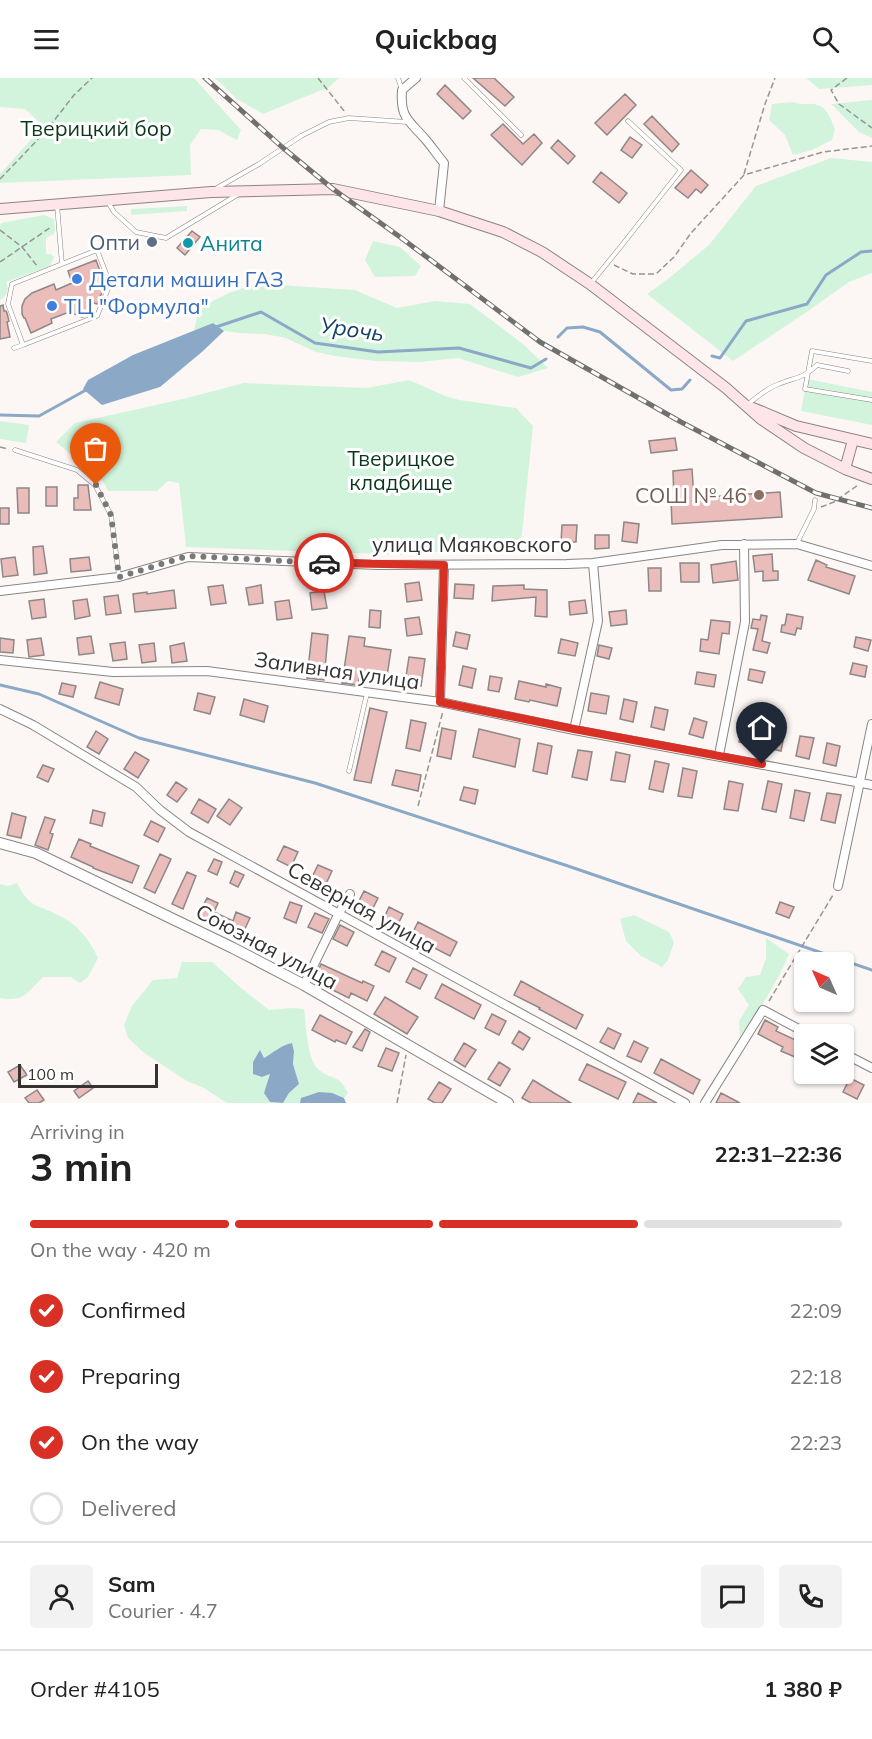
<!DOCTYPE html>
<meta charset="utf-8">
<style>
body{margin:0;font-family:Mulish,sans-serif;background:#f2f2f2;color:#222;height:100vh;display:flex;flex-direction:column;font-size:22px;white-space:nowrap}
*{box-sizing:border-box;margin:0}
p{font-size:20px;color:#767676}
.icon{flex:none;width:33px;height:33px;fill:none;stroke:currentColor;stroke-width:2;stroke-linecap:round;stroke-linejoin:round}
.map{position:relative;height:1025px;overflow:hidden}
.panel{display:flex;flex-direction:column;background:#fff;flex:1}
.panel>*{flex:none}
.needle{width:39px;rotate:315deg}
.buttons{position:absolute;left:794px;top:874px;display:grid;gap:12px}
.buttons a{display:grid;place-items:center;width:60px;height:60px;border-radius:6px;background:#fff;box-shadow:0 2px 4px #0004;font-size:30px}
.scale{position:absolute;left:18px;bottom:15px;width:140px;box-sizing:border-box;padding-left:6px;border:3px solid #343332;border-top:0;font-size:16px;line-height:21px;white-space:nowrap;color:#343332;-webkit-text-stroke:4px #fff;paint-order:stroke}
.pin{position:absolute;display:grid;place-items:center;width:51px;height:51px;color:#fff;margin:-62px -26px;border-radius:50% 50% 50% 0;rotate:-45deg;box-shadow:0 0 6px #0007}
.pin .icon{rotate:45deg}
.courier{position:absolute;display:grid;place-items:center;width:60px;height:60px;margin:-30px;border:4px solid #d93025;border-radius:50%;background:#fff;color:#222;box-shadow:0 2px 8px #0007}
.overview em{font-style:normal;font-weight:700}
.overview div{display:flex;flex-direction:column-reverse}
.overview{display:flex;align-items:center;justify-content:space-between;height:102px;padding:0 30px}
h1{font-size:39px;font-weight:700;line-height:45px}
.bar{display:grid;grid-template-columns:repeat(4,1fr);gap:9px 6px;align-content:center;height:72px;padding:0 30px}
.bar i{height:8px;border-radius:4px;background:#e0e0e0}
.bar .current{background:#d93025}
.bar p{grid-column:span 4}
.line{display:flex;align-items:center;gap:15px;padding:0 30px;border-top:2px solid #e0e0e0}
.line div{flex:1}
.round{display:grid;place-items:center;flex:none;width:63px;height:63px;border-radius:6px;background:#f2f2f2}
ol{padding:0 30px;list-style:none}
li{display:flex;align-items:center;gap:18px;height:66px}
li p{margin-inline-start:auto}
li .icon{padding:6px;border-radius:50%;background:#d93025;color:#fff;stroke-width:4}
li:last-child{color:#767676}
li i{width:33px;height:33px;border:3px solid #e0e0e0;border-radius:50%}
header{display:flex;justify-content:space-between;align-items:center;height:78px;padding:0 30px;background:#fff;font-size:27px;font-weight:700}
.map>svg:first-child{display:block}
</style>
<header><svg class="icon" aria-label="menu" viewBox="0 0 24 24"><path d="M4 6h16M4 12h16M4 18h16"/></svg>Quickbag<svg class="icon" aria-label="search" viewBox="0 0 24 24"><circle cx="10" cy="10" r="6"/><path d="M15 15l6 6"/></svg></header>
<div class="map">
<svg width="872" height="1025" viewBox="0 0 872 1025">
<rect width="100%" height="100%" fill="#fcf7f4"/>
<path fill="#d2f4dc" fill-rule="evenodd" d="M0 0H194L241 52 237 62 218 52 201 51 190 67 191 97 0 105V96L43 48 25 31 0 29Z
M215 0H339L329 9 263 36 237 21Z
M806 0H872V7L819 11Z
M872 22V60L859 54 831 26Z
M794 24C803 28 804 25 813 26 826 26 831 41 835 51L832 62 812 72 793 77 785 57 769 42 772 26Z
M831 80 872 84V195L849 204 808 233 733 283 647 216 668 201 709 167 756 108Z
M187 128V133L131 137V131Z
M44 137 54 141 55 151 54 156 46 160V176H51L54 179 50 188 6 204C9 212 8 216 0 222V148L1 145Z
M373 163 400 169 421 188 415 198 375 199 365 182Z
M260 204 293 208 355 212 397 230 435 223 470 226 524 267 548 290 518 299 458 280 420 284 375 283 335 278 316 274 286 260 265 256 240 255 224 253 213 245 194 253 199 230 229 215Z
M807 301 872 314V347L801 333Z
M409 302 445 318 459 322 516 330 533 348 521 465 407 477 186 469 179 405 168 403 157 413H108L103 403 56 364 75 345 183 321 244 305 367 310Z
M0 343 29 347 26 365 0 361Z
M17 805C30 830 34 825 56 836 76 845 89 860 98 880L88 899 80 905 71 899H43C27 915 24 924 0 920V806L8 808Z
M634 837 669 854 674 864 668 882 662 889 641 878 626 863 620 841Z
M766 860 789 876C777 906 759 932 740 958L739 943 749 927 738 911 746 899 760 897 766 880Z
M182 884H212L240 909 269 932 291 930 304 931C306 946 307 983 319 992 333 1003 338 995 348 1015L344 1020C328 1014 317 1013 302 1020L300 1025H227L204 1010 187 1003 143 974 128 960 124 947 132 928 153 902 177 900ZM292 965 294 973 293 986 299 1006 289 1015 283 1025 270 1024 264 1015 271 996 262 999 253 996V984L260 973 263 980C273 975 281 967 292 965Z"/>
<path fill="#8ba8c6" d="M213 245 224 253 203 273 160 309 102 327 83 311 88 302 133 277Z
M292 965 294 973 293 986 299 1006 289 1015 283 1025 270 1024 264 1015 270 996 262 999 253 996V984L260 972 264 980C273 975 281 967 292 965Z
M319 1014 332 1015 344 1020 346 1025H300L301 1020Z"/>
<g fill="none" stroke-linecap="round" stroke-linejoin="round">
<path stroke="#8ba8c6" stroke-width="3" d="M216 249 261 234 315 265 378 274 459 270 531 290 546 281
M558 259 567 250 583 249 600 254 671 312 682 311 690 302
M712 278 720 280 746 243 807 226 826 197 861 174 872 173
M0 337 39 338 86 312
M0 607 39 616 139 660 315 705 568 788 872 892"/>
</g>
<path fill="#ebbdba" stroke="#8d8787" stroke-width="1.5" d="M473 0H494L514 19 505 28Z
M445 7 471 33 463 41 437 16Z
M625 16 636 27 607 57 595 45Z
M652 38 679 66 672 74 644 46Z
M503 46 523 66 534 56 542 65 522 87 491 57Z
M630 59 642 67 632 80 621 72Z
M558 62 575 78 568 86 551 70Z
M691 92 708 107 701 115 696 111 688 120 675 110Z
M601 94 627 115 619 125 593 104Z
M192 153 200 159 185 177 177 170Z
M96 182 105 207 97 226 91 224 86 238 82 239 69 234 51 241 52 245 31 255 25 240H24L22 236V228L25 221 32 215 54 206 56 212 72 205 68 193Z
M3 227 4 233H6L7 235 9 243 7 244 10 259 0 261V228Z
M675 360 677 372 651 375 649 363Z
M692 391 694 420 780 414 782 439 672 446 671 421H674L673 393Z
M78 407H88L91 432H74V420H78Z
M46 409H57V428H46Z
M17 410H29V435H18Z
M0 430H9V446H0Z
M624 444 639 446 637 465 622 463Z
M562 447H577L576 464H561Z
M595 457H609V470L595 471Z
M43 468 47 495 34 497 33 469Z
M772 476 773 493H778V502L763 503V493L755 494 753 478Z
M15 479 18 497 3 499 1 481Z
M89 479 91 492 71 494 70 481Z
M816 482 827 487 826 489 855 498 849 516 808 502Z
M736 483 738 502 713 505 711 487Z
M680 485H699V504H681Z
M648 490H661V513H649Z
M419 504 422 522 407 524 405 506Z
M455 506 474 507 473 521 454 520Z
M223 507 226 525 211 527 208 509Z
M261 507 263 525 249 527 246 510Z
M524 507V511L547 512V539L535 538 536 519 492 523 493 508Z
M174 512 176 530 135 534 133 516 147 514V516Z
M324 513 327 530 312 532 310 515Z
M118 517 121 535 106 537 104 519Z
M44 521 46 539 32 541 29 523Z
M87 521 90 538 75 541 73 523Z
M289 522 292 540 277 542 275 524Z
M585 522 587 535 570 537 569 524Z
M370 532 381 533 380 550 369 549Z
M626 532 627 546 611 548 609 534Z
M787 536 803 539 801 551 797 550 795 557 781 554 782 547H785Z
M761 537 767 538 762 563 770 565 767 575 753 572 758 551 751 550 753 541 760 542Z
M419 539 422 556 407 558 405 541Z
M711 542 730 544 729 556 722 555 719 576 700 573 701 561 708 562Z
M456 554 470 557 467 571 453 568Z
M312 555 328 557 324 602 307 600Z
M91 558 94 575 79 577 77 560Z
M349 558 365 560 364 568 391 572 387 598 360 594 358 607 342 605Z
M856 559 871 562 868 573 854 569Z
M0 560 14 562 13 575 0 574Z
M41 560 44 577 29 579 27 562Z
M561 561 578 565 575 578 558 575Z
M125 564 127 581 113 583 110 566Z
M154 565 156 583 142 585 139 567Z
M184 565 187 583 172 585 170 568Z
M599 567 612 570 609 581 597 578Z
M409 579 425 581 421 608 405 605Z
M853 585 867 588 865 599 850 596Z
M463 588 476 591 472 610 459 607Z
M750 591 765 594 762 605 748 602Z
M697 594 716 597 714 609 695 606Z
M490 598 502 600 499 614 488 612Z
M519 603 546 609V606L561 610 557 628 530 622 529 624 515 621Z
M100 604 123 611 119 627 95 620Z
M62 605 76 608 73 619 59 616Z
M198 615 215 619 210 636 194 632Z
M591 615 609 618 606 636 588 633Z
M244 621 268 628 264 644 240 637Z
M624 621 637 624 633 644 620 641Z
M655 629 668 632 664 652 651 649Z
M370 630 387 634 371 705 354 702Z
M694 640 707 644 703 660 689 656Z
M411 642 426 645 420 673 406 670Z
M743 644 756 647 752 667 739 664Z
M442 650 456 653 451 681 437 678Z
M772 650 785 653 781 673 768 670Z
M479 651 520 661 515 689 473 679Z
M96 653 108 661 99 676 87 669Z
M800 658 814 660 809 681 796 678Z
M538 665 552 668 547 696 533 693Z
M827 665 840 668 836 688 823 685Z
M578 672 592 674 587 702 572 699Z
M135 674 149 682 138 700 124 691Z
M616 674 630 677 625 704 611 702Z
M655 683 669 686 663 714 649 711Z
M43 687 54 691 48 704 37 699Z
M683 690 697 693 692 720 678 718Z
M396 692 421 697 418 713 392 707Z
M729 703 743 706 738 733 724 731Z
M768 703 782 706 776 734 762 731Z
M176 704 187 711 177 724 167 717Z
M464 709 478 712 475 726 460 722Z
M795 712 810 715 804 743 790 740Z
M827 715 841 717 835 745 821 742Z
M199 721 216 731 208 745 191 735Z
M229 721 242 730 230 747 217 738Z
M93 732 105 735 102 748 90 745Z
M12 735 26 739 21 760 7 757Z
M45 739 55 742 50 755 53 756 48 772 35 767Z
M151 743 165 750 158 764 144 757Z
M79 761 91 766 90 768 139 788 132 805 93 790V789L71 779Z
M284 768 298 774 291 789 277 782Z
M160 776 171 781 155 815 144 810Z
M214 781 222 784 217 797 208 793Z
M318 787 332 793 325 808 311 801Z
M235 793 244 797 238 809 230 805Z
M187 794 196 798 183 831 172 826Z
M364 813 378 820 371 834 357 827Z
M207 820 218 825 214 834 233 843 236 834 250 840 242 857 224 850 216 847 217 845 199 837Z
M290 824 302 828 296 845 284 840Z
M780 824 794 829 789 840 776 835Z
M389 829 403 836 396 850 382 844Z
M315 835 329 841 322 855 308 849Z
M418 844 457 864 450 878 411 858Z
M340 847 354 854 347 868 333 861Z
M382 873 396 880 389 894 375 887Z
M321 886 362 905 363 903 374 908 367 923 351 915 349 920 314 903Z
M413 890 427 897 420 911 406 904Z
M521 903 583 937 576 951 539 931 540 930 514 917Z
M442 906 481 927 474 941 435 920Z
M385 919 418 939 407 956 374 936Z
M492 936 506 943 499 957 485 950Z
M320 937 352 954 346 966 336 962 335 964 312 952Z
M765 942 778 949 776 953 802 965 795 979 781 973 783 969 758 956Z
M608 950 621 956 614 971 600 964Z
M365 951 370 954 362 973 353 969Z
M519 953 530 960 523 972 512 965Z
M634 963 648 970 641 984 627 978Z
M464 965 476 972 465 989 454 982Z
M386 970 399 975 392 993 378 988Z
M661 981 700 1002 693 1016 654 995Z
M499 984 510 991 500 1008 488 1001Z
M587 986 626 1004 618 1021 579 1002Z
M20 987 27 997 14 1004 8 994Z
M850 1000 864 1007 857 1021 843 1014Z
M533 1002 554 1015 571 1025H531L522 1020Z
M88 1003 93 1010 79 1020 74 1013Z
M439 1004 451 1011 442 1025H435L428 1021Z
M37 1012 44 1022 39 1025H29L25 1020Z
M638 1015 657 1025H633Z
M721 1015 740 1025H716Z"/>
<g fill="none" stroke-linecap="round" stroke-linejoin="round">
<defs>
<path id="service" d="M398 0 402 12
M464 0 521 57
M217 110 259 86 301 58 329 44 349 40 407 44
M108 124 114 134 136 154 166 160 237 117
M57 127 62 186
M592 204 622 167 681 92 628 43
M14 270 23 267 97 238 110 206 97 172 12 206 8 226 23 267
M872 283 812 273 805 311 872 322
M747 327C757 319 767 310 779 306 796 299 803 301 817 287L848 293
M15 372 77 392 95 407 111 437 119 498
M797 465 814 431 815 422
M349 693 367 615"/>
<path id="minor" d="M416 0 402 12C400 41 409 42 426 62 432 69 438 78 444 85L439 133
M0 513 119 499 188 479 378 487 567 486 593 485 722 467 797 466 872 488
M0 582 113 594 207 593 440 624 574 652 872 707
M440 624 444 487
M0 631 33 647 136 709 160 732 189 754 685 1025
M574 652 598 543 593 485
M719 677 745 544 744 466
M838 808 872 646
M304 907 338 837 350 816
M843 975 872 990
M705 1025 763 932 810 957"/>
<path id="tertiary" d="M0 765 36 775 233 870 304 907 508 1025"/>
<path id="secondary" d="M0 131 211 114 333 111 439 133 503 154 542 174 590 206 726 310 761 341 804 370 845 391 872 401
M753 330 796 348 872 366
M845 391 853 362"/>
</defs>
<use href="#service" stroke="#898582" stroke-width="5"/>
<use href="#minor" stroke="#898582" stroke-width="10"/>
<use href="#tertiary" stroke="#898582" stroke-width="12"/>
<use href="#secondary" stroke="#898582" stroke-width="12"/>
<path stroke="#979492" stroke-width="1.5" stroke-dasharray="6 3" stroke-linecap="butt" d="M318 0 345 34
M847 0 831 12 839 26 872 50
M744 96 765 26 775 0
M0 101 46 53 74 17 92 0
M0 152 22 169 38 189
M0 184 51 149
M614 187 633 196H656L674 179 691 155 744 97 823 74 872 68
M0 369 8 371
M821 429 834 424 858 407
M418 728 443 633
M769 923 833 817
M397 1025 406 977"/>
<use href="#service" stroke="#fff" stroke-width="4"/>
<use href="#minor" stroke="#fff" stroke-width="8"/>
<use href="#tertiary" stroke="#fff" stroke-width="10"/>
<use href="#secondary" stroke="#fee5ea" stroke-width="10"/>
<defs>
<path id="rail" d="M205 0 282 69 333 111 400 159 540 264 681 344 816 415 872 430"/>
</defs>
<use href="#rail" stroke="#72706f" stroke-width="5"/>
<use href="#rail" stroke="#fff" stroke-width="3" stroke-dasharray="9" stroke-linecap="butt"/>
</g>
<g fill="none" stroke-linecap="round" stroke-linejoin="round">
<path stroke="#7a7876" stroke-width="6" stroke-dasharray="0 10.8" d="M96 407 111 437 119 499 188 478 324 485"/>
<path stroke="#d93025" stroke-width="8" d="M324 485 444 487 440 624 574 651 762 686"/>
</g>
<circle fill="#5c6f8a" stroke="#fff" stroke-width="2" cx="152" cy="164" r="6"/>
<circle fill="#0f9aa8" stroke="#fff" stroke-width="2" cx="188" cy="165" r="6"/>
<g fill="#3f7fe0" stroke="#fff" stroke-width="2">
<circle cx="77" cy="201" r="6"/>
<circle cx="52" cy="228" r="6"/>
</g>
<circle fill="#8d6e63" stroke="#fff" stroke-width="2" cx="759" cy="417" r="6"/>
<g text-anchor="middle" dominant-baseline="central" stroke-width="6" stroke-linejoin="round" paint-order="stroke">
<g font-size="21" fill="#09371e" stroke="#fff">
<text x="96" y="50">Тверицкий бор</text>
<text x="401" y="380">Тверицкое<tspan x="401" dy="24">кладбище</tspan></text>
</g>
<g font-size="21" fill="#4e5e75" stroke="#fff" text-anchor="end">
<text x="140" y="164">Опти</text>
</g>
<g font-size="21" fill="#0d838f" stroke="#fff" text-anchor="start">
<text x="200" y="165">Анита</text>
</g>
<g font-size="21" fill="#366cbe" stroke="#fff" text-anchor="start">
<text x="89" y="201">Детали машин ГАЗ</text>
<text x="64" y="228">ТЦ "Формула"</text>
</g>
<g font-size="21" fill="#785e54" stroke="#fff" text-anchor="end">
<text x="747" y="417">СОШ № 46</text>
</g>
<g font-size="21" fill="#343332" stroke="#fff">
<text x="472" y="466">улица Маяковского</text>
<text transform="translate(337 592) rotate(8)">Заливная улица</text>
<text transform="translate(362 829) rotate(29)">Северная улица</text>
<text transform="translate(267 868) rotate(28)">Союзная улица</text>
</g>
<g font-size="22" font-style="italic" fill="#123f67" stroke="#fff">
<text transform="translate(352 251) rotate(8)">Урочь</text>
</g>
</g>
</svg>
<div class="buttons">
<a><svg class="needle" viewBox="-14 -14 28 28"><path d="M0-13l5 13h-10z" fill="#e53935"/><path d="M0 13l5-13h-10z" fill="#767676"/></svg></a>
<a><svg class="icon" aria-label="layers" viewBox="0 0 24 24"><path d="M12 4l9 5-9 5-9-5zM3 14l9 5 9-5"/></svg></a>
</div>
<div class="scale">100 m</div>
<div class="pin" style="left:96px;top:407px;background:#ea580c"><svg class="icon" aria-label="bag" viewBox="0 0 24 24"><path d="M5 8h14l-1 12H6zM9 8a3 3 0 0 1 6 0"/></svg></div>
<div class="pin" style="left:762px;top:686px;background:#1f2937"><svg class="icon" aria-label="home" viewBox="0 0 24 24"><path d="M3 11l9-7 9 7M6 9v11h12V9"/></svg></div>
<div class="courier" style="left:324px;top:485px"><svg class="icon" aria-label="car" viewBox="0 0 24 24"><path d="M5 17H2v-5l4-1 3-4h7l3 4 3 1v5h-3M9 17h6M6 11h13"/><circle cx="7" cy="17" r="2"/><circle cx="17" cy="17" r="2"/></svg></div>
</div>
<section class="panel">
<div class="overview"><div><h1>3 min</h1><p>Arriving in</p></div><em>22:31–22:36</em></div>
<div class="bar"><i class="current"></i><i class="current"></i><i class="current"></i><i></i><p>On the way · 420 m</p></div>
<ol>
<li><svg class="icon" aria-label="check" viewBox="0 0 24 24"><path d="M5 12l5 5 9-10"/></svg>Confirmed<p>22:09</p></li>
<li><svg class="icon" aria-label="check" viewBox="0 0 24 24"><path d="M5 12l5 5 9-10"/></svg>Preparing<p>22:18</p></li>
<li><svg class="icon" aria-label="check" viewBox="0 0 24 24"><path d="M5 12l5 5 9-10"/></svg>On the way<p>22:23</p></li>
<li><i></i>Delivered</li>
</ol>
<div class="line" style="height:108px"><a class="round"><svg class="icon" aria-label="person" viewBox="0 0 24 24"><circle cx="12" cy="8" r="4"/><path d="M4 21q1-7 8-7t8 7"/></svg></a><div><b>Sam</b><p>Courier · 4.7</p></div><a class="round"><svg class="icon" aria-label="chat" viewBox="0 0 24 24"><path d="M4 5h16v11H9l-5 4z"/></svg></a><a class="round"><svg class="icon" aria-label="phone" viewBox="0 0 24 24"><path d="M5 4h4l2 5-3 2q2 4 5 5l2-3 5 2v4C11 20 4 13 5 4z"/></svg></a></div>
<div class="line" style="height:78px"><div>Order #4105</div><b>1 380 ₽</b></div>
</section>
